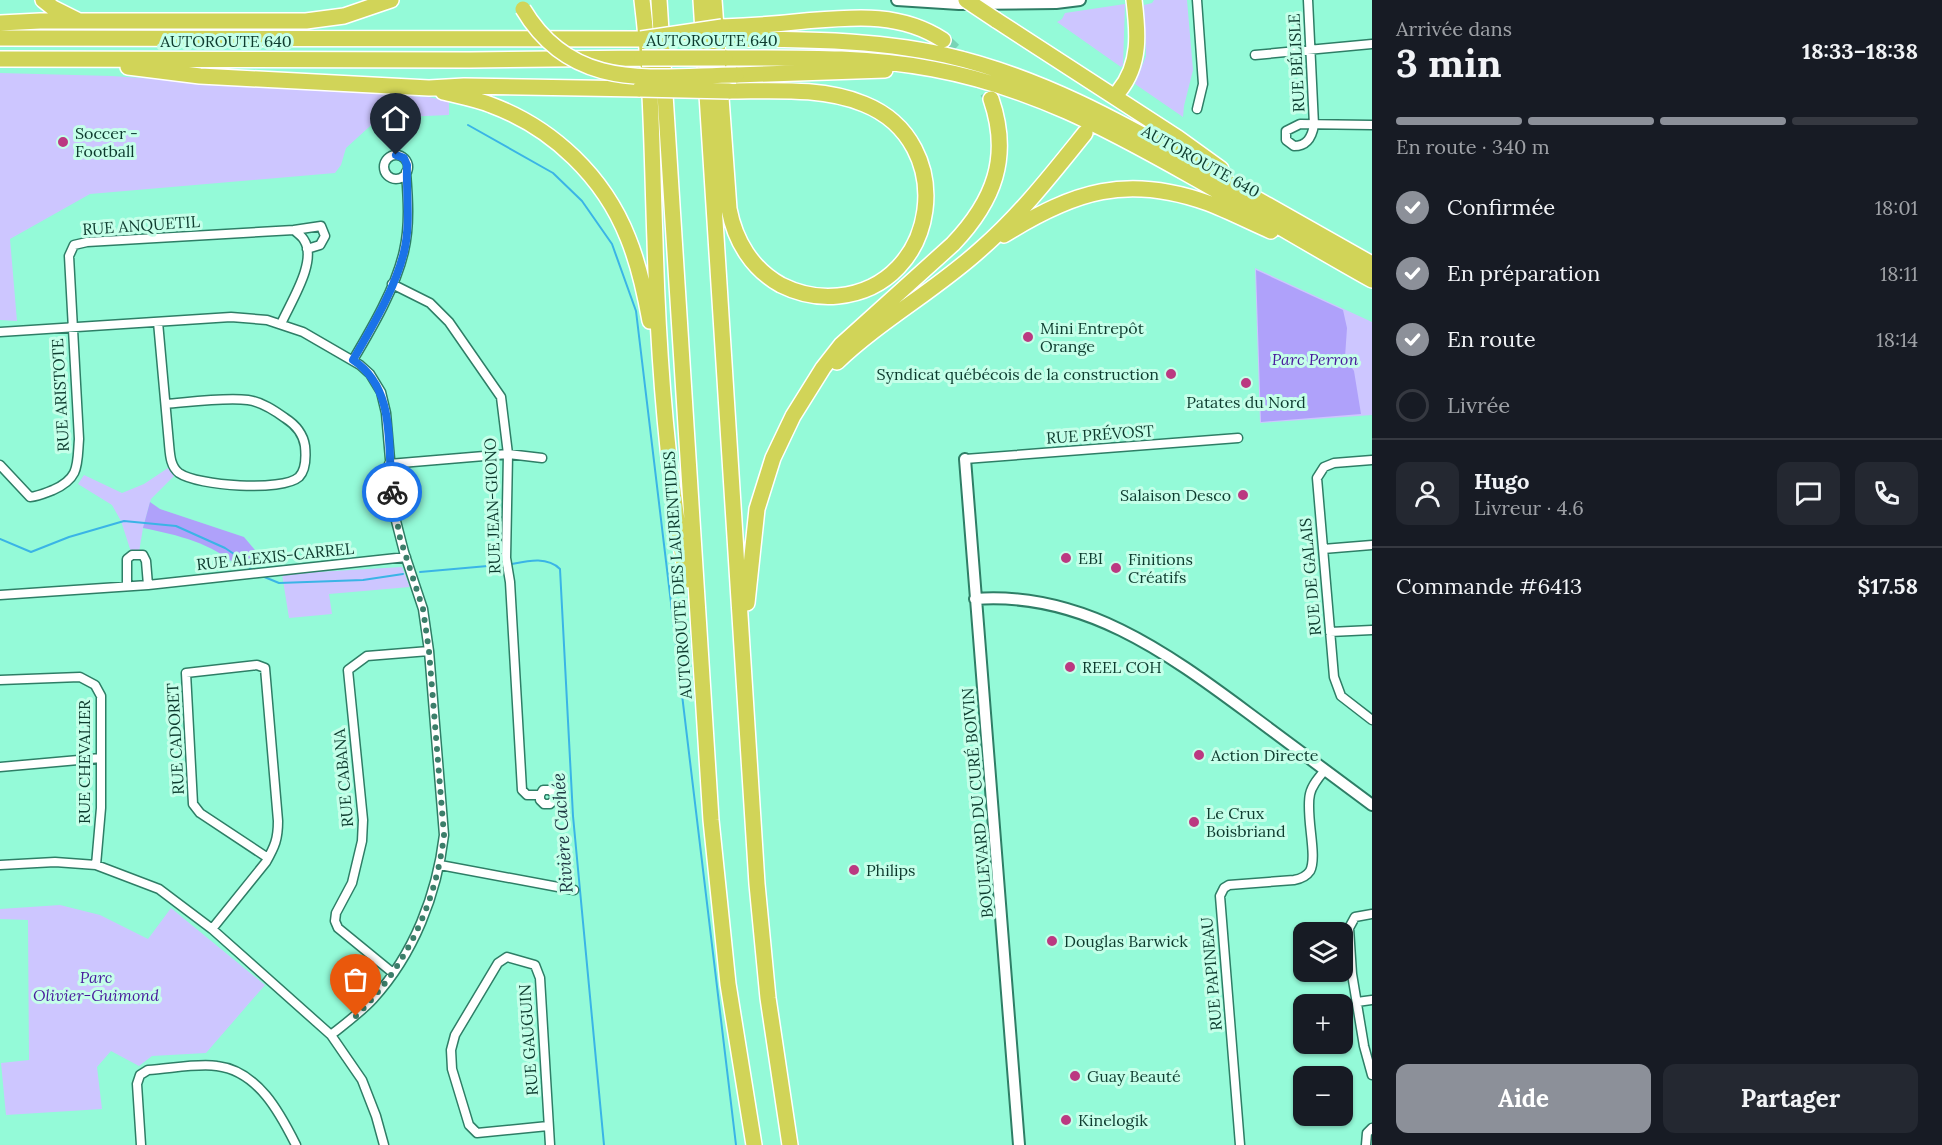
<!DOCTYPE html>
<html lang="fr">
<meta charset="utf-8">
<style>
body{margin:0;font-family:Lora,serif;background:#242831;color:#f1f3f6;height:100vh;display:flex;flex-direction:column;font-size:22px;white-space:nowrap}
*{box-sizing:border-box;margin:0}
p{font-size:20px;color:#9ea1a6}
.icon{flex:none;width:33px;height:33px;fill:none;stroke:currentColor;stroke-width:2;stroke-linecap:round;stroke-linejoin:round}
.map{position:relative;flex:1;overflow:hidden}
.sheet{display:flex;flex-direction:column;background:#171b24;width:570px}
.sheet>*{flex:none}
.controls{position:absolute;left:1293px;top:922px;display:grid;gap:12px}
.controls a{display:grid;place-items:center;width:60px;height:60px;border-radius:12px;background:#171b24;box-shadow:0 2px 4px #0004;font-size:30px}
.pin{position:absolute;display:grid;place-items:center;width:51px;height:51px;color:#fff;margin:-62px -26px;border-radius:50% 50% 50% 0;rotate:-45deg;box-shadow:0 0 6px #0007}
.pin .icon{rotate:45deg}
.courier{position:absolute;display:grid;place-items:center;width:60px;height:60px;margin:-30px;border:4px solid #1a73e8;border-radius:50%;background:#fff;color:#222;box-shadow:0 2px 8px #0007}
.headline em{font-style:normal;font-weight:800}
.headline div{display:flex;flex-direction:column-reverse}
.headline{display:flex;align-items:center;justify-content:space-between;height:102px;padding:0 24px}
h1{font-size:39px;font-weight:800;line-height:45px}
.bar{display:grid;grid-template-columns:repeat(4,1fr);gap:9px 6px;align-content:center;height:72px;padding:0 24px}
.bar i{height:8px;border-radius:4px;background:#363941}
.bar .active{background:#8c9099}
.bar p{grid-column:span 4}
.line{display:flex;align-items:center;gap:15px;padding:0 24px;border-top:2px solid #363941}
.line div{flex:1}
.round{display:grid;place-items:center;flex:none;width:63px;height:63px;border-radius:12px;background:#242831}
ol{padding:0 24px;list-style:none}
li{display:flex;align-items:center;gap:18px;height:66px}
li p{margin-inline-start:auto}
li .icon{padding:6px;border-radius:50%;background:#8c9099;color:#fff;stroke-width:4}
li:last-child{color:#9ea1a6}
li i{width:33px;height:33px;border:3px solid #363941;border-radius:50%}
.cta{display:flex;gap:12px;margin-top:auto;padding:12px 24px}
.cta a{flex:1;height:69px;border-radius:12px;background:#8c9099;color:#fff;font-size:24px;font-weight:800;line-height:69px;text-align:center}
.cta a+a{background:#242831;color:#f1f3f6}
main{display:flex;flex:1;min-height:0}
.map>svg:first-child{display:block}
</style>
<main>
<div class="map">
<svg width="1372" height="1145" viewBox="0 0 1372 1145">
<rect width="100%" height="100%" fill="#94fad8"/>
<path fill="#cdc6ff" d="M1154 0H1187L1193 70 1184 106 1183 117 1135 84 1146 56 1144 5 1152 3Z
M1125 4 1123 65 1121 67 1057 22 1062 19 1065 13Z
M0 73 112 76 428 97 449 101V115L379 118 346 148 341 165 335 173 90 194 10 239 17 321 0 320Z
M1255 268 1372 322V415L1260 423Z
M168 468 174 476 151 499 143 528 139 552 132 555 121 521 112 505 78 484 84 475 122 493 144 484Z
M402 567 410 587 329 594 332 614 289 618 282 574Z
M60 905 100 915 148 939 171 908 265 985 206 1053 152 1056 139 1066 111 1051 97 1067 102 1109 6 1115 1 1063 29 1060 28 920 0 919V909Z"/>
<path fill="#afa1fa" d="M1256 270 1343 310 1347 328 1345 357 1354 371 1361 414 1261 422Z
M150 502 160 509 244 537 265 562 240 568C212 543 178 535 143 528Z"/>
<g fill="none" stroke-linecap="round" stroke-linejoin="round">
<path stroke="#3ab4e6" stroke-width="2" d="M468 125 553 173 582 201 612 244 636 311 736 1145
M0 539 31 552 69 537 124 521 176 526 225 548 240 558 252 570
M512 564C527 561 547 556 560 569L573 816 604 1145
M420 572 499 565
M262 576 279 583 363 580 403 574"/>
<path stroke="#79d4b6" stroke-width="15" stroke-dasharray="15 8" stroke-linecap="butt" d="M943 40 976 71 991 99"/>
<defs>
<path id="minor" d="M1197 0 1203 84 1197 109
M1308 0 1314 125C1312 137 1307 146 1294 146L1286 140V131L1300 124 1372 125
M1255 55 1372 44
M384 167a12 12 0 1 1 24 0a12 12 0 1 1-24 0Z
M294 230 321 226 325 236 320 245 307 249
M392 284 430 303 449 322 501 397 508 454 506 558 510 582 522 790 527 795H540L543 790H550L554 794 555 799 550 804H544L540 800V795
M158 322 169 444C170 454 170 466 179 473 198 486 282 492 299 477 306 470 306 456 305 446 303 433 296 425 285 418 274 410 262 402 248 400 225 397 190 402 166 404
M0 332 231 317 267 320 303 332 360 365 370 374 381 392 386 413 395 517 404 552 423 609 429 651 444 835C437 894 414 954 373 999 361 1012 346 1023 331 1035
M353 360C372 328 396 287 404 251 410 225 408 198 406 172
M965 459 1238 438
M1372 460 1334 463 1324 467 1317 478 1334 677 1341 696 1372 720
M389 464 508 454 542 458
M0 465 30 497C39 496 45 493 53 490 80 478 77 465 79 439L69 256 74 245 87 242 294 230C297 233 302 236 304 240 318 261 290 303 281 324
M1323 549 1372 545
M127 586V559L132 555H143L146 561 148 585
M0 595 148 585 406 557
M1330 632 1372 630
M0 680 80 677 95 685 101 696V808L96 865
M0 767 101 758
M0 865 55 862 96 865 159 889 212 929 331 1035 362 1080 376 1116 384 1145
M440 865 574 890
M1372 914 1355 917 1349 928 1352 974 1364 1046 1372 1075
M212 929 266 862C275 846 278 839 278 821L265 668 257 665 186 673 193 804 200 813 268 858
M393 973 338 928 335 921 336 913 352 883 362 841 363 820 348 670 367 656 429 651
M1357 1002 1372 1000
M548 1126 477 1133 469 1125 452 1069 451 1050 455 1035 498 963 507 957 535 965 540 978 550 1145
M141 1145 137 1084 140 1075 148 1070C169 1069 197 1063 217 1066 258 1071 280 1113 296 1145
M1240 1145 1220 896 1224 888 1229 885 1294 880C1300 879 1306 877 1310 871 1318 856 1305 815 1310 794 1312 785 1319 777 1325 770
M1366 1145 1367 1133 1372 1128"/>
<path id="tertiary" d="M897 0 959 4 1056 3 1080 0
M965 459 1019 1145
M975 599C1082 591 1166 652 1247 712 1289 743 1330 774 1372 805"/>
<path id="motorway" d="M43 0 53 8 77 20
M642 0C652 80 652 161 655 241 658 354 666 469 687 580
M659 0 711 820 728 984 754 1145
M701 0 757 884 768 998 790 1145
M714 0 729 209C735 241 752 269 781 285 799 294 818 298 838 296 940 286 959 142 864 104 823 87 773 91 729 91
M996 20 1178 138 1221 169
M0 23 40 21H306L344 16 391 0
M722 27C750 26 778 24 805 21 854 17 900 12 943 40
M0 38 641 39
M723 39C798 39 872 39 945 55 1038 76 1119 121 1202 168 1258 200 1315 232 1372 264
M725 58C794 58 864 56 933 69 1030 87 1106 128 1191 176 1252 210 1311 246 1372 280
M0 59 470 60 642 58
M128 67 200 76 429 88 464 86 640 89
M736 75 885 70
M1119 91C1141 64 1138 32 1134 0
M443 92C459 96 476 99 491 105 553 128 604 177 628 238 639 265 645 293 650 321
M1004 235C1074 191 1127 174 1208 203 1229 211 1250 222 1271 231
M837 362C881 320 936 290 981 249 1020 215 1052 174 1085 133
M747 603 757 509 773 458 793 416 823 368 841 345 953 244C994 201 1011 157 991 99"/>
</defs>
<use href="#minor" stroke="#2e7e66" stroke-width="11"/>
<use href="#tertiary" stroke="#2e7e66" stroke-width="14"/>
<use href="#motorway" stroke="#fff" stroke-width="18"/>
<use href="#minor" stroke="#fff" stroke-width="8"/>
<use href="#tertiary" stroke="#fff" stroke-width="10"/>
<use href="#motorway" stroke="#d1d458" stroke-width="15"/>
<defs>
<path id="motorway-bridge" d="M966 0 996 20
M523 9C573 93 653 76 736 75
M641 39 722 27
M698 39H723
M642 58H725
M640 89 729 91"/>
</defs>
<use href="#motorway-bridge" stroke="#fff" stroke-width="18" stroke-linecap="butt"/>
<use href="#motorway-bridge" stroke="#d1d458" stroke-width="15"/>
</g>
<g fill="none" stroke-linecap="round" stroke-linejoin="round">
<path stroke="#3c7e6a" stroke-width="6" stroke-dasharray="0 10.8" d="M356 1016C406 967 436 904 444 835L429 651 423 609 400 538 392 492"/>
<path stroke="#1a73e8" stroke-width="8" d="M392 492C387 447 397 389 353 360 372 327 395 289 404 252 411 223 406 193 407 165L404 158 396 155"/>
</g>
<g fill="#bb3981" stroke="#c5ffe9" stroke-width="2">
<circle cx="63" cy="142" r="6"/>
<circle cx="1028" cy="337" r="6"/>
<circle cx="1171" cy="374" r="6"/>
<circle cx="1246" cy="383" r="6"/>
<circle cx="1243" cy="495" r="6"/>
<circle cx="1066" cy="558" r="6"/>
<circle cx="1116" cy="568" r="6"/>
<circle cx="1070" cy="667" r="6"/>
<circle cx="1199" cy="755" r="6"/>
<circle cx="1194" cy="822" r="6"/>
<circle cx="854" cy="870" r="6"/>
<circle cx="1052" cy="941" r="6"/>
<circle cx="1075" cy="1076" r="6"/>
<circle cx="1066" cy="1120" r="6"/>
</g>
<g text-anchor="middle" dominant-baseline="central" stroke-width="6" stroke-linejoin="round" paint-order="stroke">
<g font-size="16" fill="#0d3b2e" stroke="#c5ffe9">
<text x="712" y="40">AUTOROUTE 640</text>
<text x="226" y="41">AUTOROUTE 640</text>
<text transform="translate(1296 63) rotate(-93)">RUE BÉLISLE</text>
<text transform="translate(1201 161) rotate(29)">AUTOROUTE 640</text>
<text transform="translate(141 225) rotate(-4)">RUE ANQUETIL</text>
<text transform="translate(60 395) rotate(-93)">RUE ARISTOTE</text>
<text transform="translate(1100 434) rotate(-4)">RUE PRÉVOST</text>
<text transform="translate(492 506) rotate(-92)">RUE JEAN-GIONO</text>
<text transform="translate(275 556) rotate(-6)">RUE ALEXIS-CARREL</text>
<text transform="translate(677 575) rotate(-94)">AUTOROUTE DES LAURENTIDES</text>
<text transform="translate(1310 577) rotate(-95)">RUE DE GALAIS</text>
<text transform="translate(175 739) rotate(-93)">RUE CADORET</text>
<text transform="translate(84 762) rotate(-90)">RUE CHEVALIER</text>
<text transform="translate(343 778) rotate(-95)">RUE CABANA</text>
<text transform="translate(977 803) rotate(-95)">BOULEVARD DU CURÉ BOIVIN</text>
<text transform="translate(1211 974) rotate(-95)">RUE PAPINEAU</text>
<text transform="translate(528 1040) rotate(-94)">RUE GAUGUIN</text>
</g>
<g font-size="16" fill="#0d3b2e" stroke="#c5ffe9" text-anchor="start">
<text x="75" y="133">Soccer -<tspan x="75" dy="18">Football</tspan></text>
<text x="1040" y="328">Mini Entrepôt<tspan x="1040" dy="18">Orange</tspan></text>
<text x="1159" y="374" text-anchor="end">Syndicat québécois de la construction</text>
<text x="1246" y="402" text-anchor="middle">Patates du Nord</text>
<text x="1231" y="495" text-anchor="end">Salaison Desco</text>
<text x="1078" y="558">EBI</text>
<text x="1128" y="559">Finitions<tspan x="1128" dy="18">Créatifs</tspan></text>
<text x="1082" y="667">REEL COH</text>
<text x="1211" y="755">Action Directe</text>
<text x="1206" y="813">Le Crux<tspan x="1206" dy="18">Boisbriand</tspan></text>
<text x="866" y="870">Philips</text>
<text x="1064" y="941">Douglas Barwick</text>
<text x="1087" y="1076">Guay Beauté</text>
<text x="1078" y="1120">Kinelogik</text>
</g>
<g font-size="16" font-style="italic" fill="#481a9c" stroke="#c5ffe9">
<text x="1315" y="359">Parc Perron</text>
<text x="96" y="977">Parc<tspan x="96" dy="18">Olivier-Guimond</tspan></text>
</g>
<g font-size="18" font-style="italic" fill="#1c3541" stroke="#c5ffe9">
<text transform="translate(562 833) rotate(-94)">Rivière Cachée</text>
</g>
</g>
</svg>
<div class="controls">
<a><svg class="icon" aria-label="layers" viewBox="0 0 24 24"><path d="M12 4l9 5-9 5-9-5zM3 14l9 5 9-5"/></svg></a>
<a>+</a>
<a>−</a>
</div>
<div class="pin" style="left:356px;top:1016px;background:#ea580c"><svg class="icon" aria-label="bag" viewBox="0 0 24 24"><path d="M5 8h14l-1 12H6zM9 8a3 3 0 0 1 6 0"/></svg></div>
<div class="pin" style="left:396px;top:155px;background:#1f2937"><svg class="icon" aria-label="home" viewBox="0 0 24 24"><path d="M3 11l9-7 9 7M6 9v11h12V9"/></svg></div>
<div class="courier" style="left:392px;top:492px"><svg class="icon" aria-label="bike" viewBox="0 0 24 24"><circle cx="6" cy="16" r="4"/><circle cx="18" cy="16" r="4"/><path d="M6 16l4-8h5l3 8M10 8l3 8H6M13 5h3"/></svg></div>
</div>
<section class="sheet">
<div class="headline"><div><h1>3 min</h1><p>Arrivée dans</p></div><em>18:33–18:38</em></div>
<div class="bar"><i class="active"></i><i class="active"></i><i class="active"></i><i></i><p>En route · 340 m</p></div>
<ol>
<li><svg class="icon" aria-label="check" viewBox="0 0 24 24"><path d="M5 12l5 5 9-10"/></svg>Confirmée<p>18:01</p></li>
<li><svg class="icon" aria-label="check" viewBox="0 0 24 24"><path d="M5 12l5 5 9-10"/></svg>En préparation<p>18:11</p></li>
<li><svg class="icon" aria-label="check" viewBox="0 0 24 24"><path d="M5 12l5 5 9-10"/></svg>En route<p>18:14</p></li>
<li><i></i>Livrée</li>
</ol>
<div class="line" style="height:108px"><a class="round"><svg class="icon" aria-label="person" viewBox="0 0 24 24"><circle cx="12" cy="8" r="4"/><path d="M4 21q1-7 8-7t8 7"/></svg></a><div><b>Hugo</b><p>Livreur · 4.6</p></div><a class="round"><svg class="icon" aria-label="chat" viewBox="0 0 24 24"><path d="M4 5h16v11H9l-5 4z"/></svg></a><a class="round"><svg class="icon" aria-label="phone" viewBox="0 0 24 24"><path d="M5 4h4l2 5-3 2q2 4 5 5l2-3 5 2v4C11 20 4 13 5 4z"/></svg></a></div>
<div class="line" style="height:78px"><div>Commande #6413</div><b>$17.58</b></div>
<div class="cta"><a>Aide</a><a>Partager</a></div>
</section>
</main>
